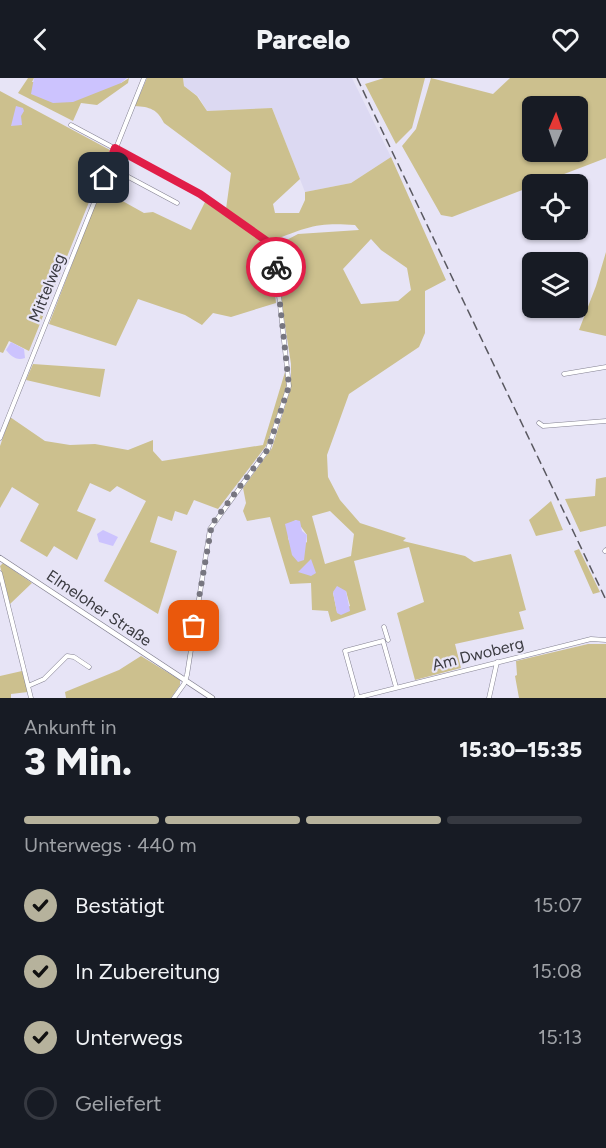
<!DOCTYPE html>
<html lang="de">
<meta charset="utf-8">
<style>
body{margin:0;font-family:Figtree,sans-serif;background:#242831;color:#f1f3f6;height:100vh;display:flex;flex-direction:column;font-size:22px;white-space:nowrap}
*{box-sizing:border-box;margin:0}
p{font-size:20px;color:#9ea1a6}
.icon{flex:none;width:33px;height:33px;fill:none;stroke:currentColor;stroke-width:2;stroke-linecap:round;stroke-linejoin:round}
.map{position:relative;height:620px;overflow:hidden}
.panel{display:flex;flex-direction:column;background:#171b24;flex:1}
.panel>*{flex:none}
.needle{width:39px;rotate:2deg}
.buttons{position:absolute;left:522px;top:18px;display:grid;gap:12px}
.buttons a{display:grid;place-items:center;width:66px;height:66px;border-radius:9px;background:#171b24;box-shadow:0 2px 4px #0004;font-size:30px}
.pin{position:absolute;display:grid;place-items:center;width:51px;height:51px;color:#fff;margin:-26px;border-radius:12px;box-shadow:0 3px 9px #0006}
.courier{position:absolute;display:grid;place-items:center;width:60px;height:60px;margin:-30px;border:4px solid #e11d48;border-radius:50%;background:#fff;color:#222;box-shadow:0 2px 8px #0007}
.headline em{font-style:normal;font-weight:800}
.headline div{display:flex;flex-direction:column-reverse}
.headline{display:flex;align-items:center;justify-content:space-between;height:102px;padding:0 24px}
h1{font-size:39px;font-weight:800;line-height:45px}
.bar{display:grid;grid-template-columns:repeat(4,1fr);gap:9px 6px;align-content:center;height:72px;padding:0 24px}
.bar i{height:8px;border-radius:4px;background:#363941}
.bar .selected{background:#b6b29c}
.bar p{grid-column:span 4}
ol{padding:0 24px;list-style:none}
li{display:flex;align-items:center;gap:18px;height:66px}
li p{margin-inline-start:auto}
li .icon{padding:6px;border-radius:50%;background:#b6b29c;color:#111;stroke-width:4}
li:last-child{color:#9ea1a6}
li i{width:33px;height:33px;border:3px solid #363941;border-radius:50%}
header{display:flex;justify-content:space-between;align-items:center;height:78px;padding:0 24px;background:#171b24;font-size:27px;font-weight:800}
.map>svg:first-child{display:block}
</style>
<header><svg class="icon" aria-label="back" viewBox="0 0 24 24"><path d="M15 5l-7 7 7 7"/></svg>Parcelo<svg class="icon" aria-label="heart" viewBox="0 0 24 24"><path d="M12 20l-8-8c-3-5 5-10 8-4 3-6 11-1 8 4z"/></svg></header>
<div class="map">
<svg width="606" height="620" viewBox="0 0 606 620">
<rect width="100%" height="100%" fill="#e7e4f6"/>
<path fill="#dcd9f2" d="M183 0H352L391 79 351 105 305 114 272 30 207 33 198 18 184 8Z"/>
<path fill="#ccc08e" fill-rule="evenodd" d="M28 0H34L32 4 121 5 129 0 128 5 97 27 81 25 73 43 18 15Z
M147 0H183L184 8 197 18 207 33 272 30 300 101 273 126 275 135H299L305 122V114L351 105 391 79 446 202 425 213V255L419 269 349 316 327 377 328 399 340 422 360 445 406 460 403 463 465 478 474 484 511 476 526 532 519 534 524 551 455 566 461 590 415 602 397 535 424 524 409 469 354 483 366 532 331 544 328 533 312 532 311 505 290 506 270 439 247 443 243 433 246 425 243 410 272 370 291 309V286L277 195 281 165 298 156 359 152 355 147C318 144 306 149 272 163L226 131 231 95 164 45C157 31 150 29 135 28ZM371 161 381 172 407 190 411 212 398 223 361 226 343 191ZM330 433 354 456 351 478 325 486 312 438ZM296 442 307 457V464L293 473 288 460 289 446ZM346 513 350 528 337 534 333 515Z
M384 0H425L412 50 396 66 365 6Z
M431 0 493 16 510 0H606V80L452 139 441 137 402 68 416 51ZM532 28H578V74H532Z
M0 13 110 72 29 273 9 263 3 275 0 274Z
M101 111 144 135 153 134 191 152 206 122 270 166 271 182 253 204 274 206 276 225 231 239 213 235 202 247 185 237 138 221 116 268 49 246Z
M606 174V258L579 252 596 208Z
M33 286 105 291 100 319 26 302Z
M285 294 287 308 266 368 218 431 194 422 187 437 175 433 172 443 158 438 150 464 177 473 158 536 104 503 146 423 117 408 110 414 90 405 77 433 96 441 77 482 54 468 47 479 20 463 39 426 12 409 0 430V368L10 339 45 363 70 367 95 366 128 372 153 362V373L162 383 263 367Z
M606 399V448L580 454 565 421 595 418 596 401Z
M551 423 563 452 536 458 529 442Z
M579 471 600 514 593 516 574 473Z
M3 485 32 505 10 526 0 488Z
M588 566H606V620H519L515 598 517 597 516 583Z
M141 578 180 602V607L171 620H66L65 614 119 592Z
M22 593 28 614 11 616V620H0V598Z"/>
<path fill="#ccc3fe" d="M34 0H127L121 5 73 24 53 25 31 16Z
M16 28 23 30 24 33 21 38 22 47 11 48Z
M11 264 24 271 25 280C16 283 11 278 6 272Z
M296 442 300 443 302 453 307 457 304 482 298 484 292 477 285 446Z
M103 452 118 459 113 468 99 464 97 456Z
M311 481 316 495 311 498 298 494Z
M337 508 346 513 350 533 341 537 337 535 333 514Z"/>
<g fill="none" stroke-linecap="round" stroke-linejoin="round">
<defs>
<path id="minor" d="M71 47 200 116 271 166 274 171
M108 88 177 125
M564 296 606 289
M539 345 543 348 606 343
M0 360 144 0
M605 473 606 472
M0 495 31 620
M384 549 388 562
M28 608 44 601 67 578 74 579 89 589
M174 620 184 606 187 597 210 451 268 371 289 308 274 172 277 163
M356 620 591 561 606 562
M358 620 345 573 383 563 396 609
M489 620 497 584"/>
<path id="tertiary" d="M0 480 212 620"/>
</defs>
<use href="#minor" stroke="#838191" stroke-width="5"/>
<use href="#tertiary" stroke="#838191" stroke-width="6"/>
<use href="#minor" stroke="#fff" stroke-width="4"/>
<use href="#tertiary" stroke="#fff" stroke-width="4.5"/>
<path stroke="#595860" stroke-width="1.5" stroke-dasharray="9 4.5" stroke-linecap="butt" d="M357 0 606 522"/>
</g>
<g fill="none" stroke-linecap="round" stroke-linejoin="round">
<path stroke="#777680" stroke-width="6" stroke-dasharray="0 10.8" d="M194 548 212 446 268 371 289 308 276 189"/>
<path stroke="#e11d48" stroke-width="8" d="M104 100 115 70 200 116 271 166 276 189"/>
</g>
<g text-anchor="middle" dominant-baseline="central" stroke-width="4.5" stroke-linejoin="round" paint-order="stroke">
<g font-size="16" fill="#3a3a40" stroke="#e7e4f6">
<text transform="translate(47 210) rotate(-68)">Mittelweg</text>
<text transform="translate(99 530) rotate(34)">Elmeloher Straße</text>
<text transform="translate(478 576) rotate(-14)">Am Dwoberg</text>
</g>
</g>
</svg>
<div class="buttons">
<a><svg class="needle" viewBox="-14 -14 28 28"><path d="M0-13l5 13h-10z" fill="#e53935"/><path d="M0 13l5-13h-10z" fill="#9ea1a6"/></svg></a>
<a><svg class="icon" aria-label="locate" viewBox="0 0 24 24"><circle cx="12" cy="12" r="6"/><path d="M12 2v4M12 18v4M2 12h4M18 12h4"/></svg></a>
<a><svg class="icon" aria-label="layers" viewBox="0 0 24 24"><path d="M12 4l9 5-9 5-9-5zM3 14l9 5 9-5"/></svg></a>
</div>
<div class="pin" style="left:194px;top:548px;background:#ea580c"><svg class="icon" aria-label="bag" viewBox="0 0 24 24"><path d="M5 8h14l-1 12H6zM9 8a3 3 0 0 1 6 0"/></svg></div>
<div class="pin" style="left:104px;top:100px;background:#1f2937"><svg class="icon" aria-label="home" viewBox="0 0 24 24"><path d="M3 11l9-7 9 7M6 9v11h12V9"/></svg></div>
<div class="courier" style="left:276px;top:189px"><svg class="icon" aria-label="bike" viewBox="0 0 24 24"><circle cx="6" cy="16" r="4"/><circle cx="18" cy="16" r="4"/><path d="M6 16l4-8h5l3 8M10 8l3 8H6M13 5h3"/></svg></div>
</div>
<section class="panel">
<div class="headline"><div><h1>3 Min.</h1><p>Ankunft in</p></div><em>15:30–15:35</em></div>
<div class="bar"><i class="selected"></i><i class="selected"></i><i class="selected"></i><i></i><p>Unterwegs · 440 m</p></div>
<ol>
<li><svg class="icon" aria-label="check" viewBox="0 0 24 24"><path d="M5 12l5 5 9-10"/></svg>Bestätigt<p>15:07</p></li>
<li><svg class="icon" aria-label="check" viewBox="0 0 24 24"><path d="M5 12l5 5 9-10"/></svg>In Zubereitung<p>15:08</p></li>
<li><svg class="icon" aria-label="check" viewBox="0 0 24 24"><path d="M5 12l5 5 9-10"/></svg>Unterwegs<p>15:13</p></li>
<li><i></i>Geliefert</li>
</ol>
</section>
